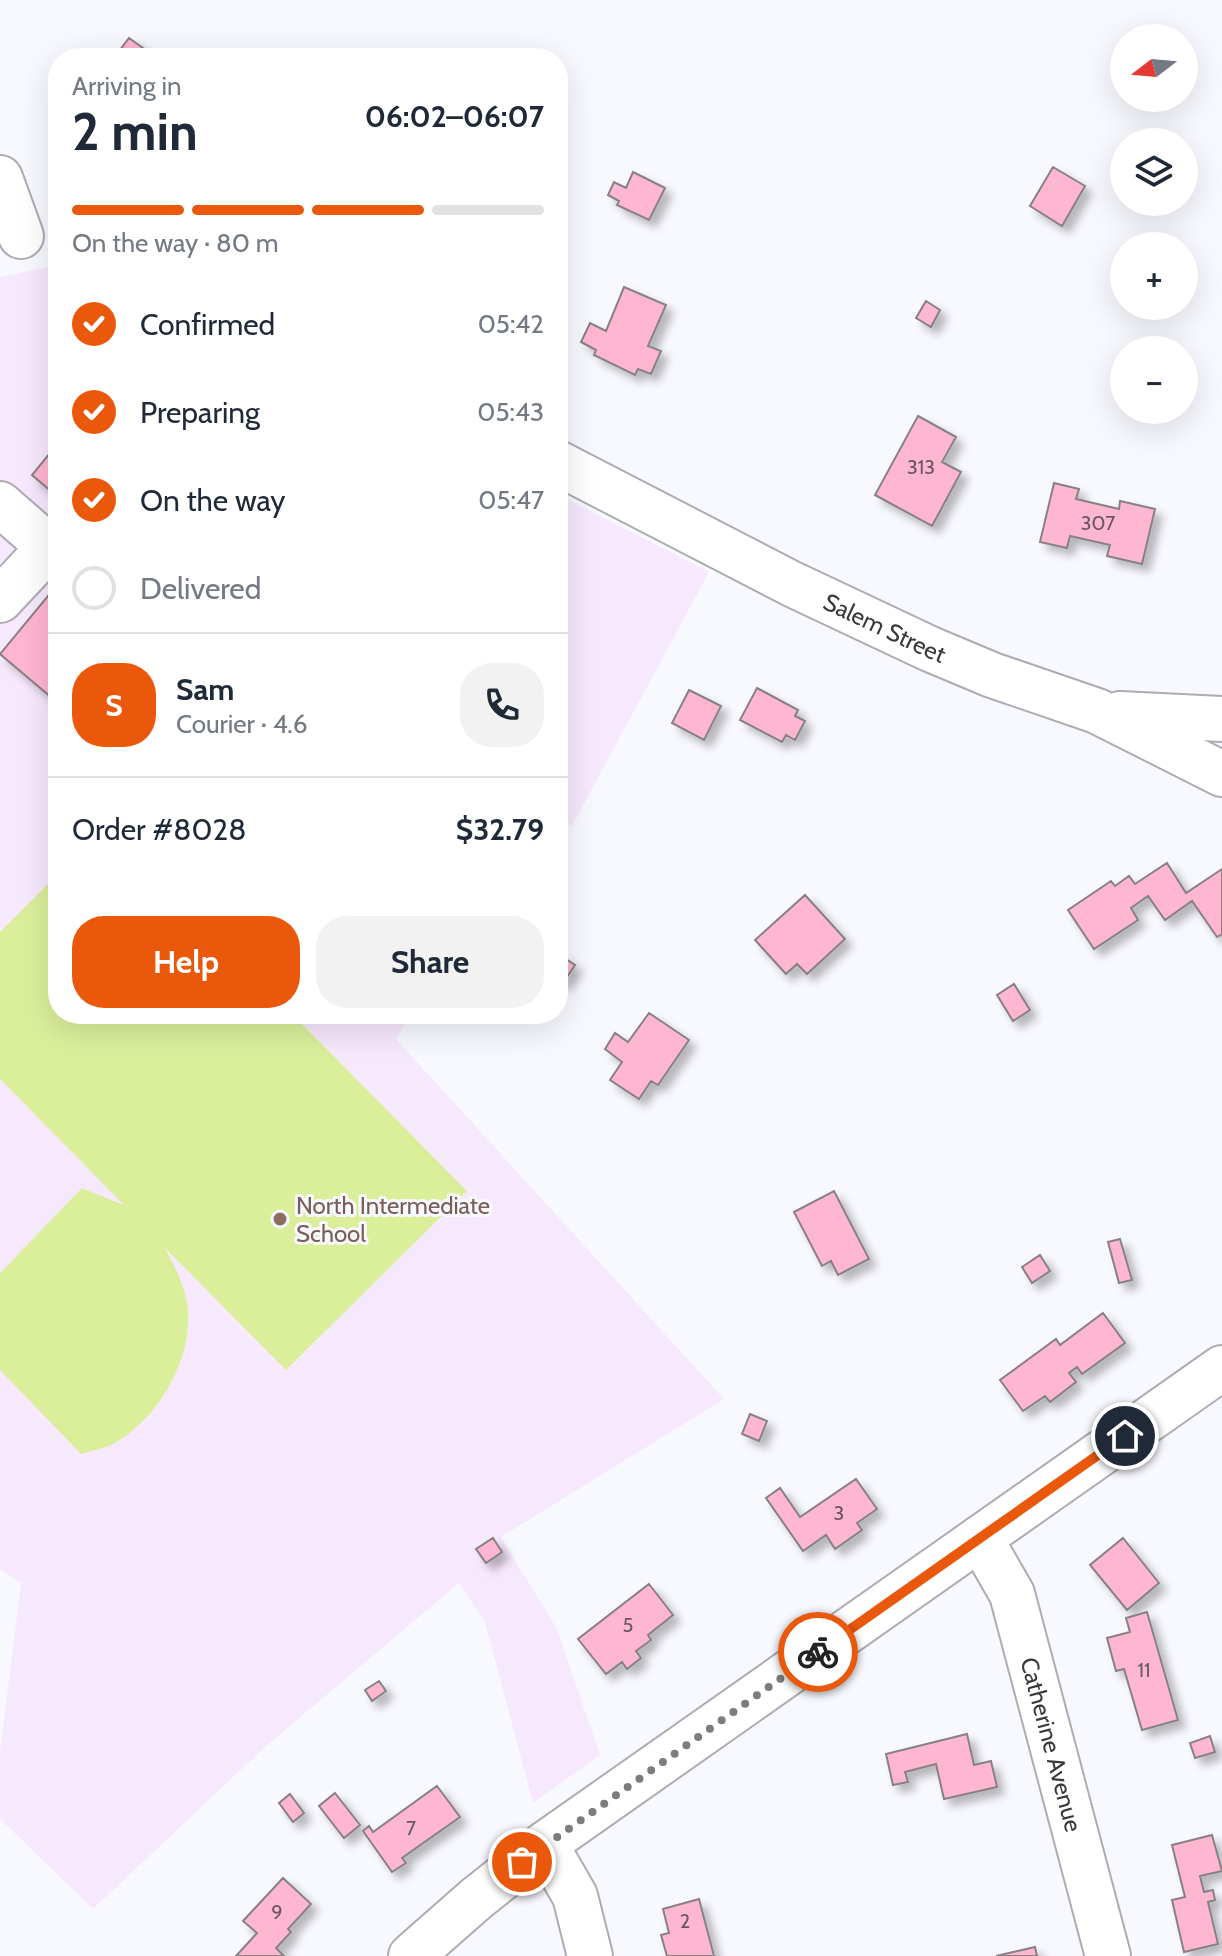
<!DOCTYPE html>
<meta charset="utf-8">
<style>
body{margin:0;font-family:Cabin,sans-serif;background:#f2f2f3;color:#1f2937;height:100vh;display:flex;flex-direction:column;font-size:30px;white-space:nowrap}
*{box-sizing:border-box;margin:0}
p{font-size:26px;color:#747a83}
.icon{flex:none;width:44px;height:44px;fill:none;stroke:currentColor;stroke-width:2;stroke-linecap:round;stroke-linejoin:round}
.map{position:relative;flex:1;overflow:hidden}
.side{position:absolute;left:48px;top:48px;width:520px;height:976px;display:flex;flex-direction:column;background:#fff;border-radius:32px;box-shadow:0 8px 32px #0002}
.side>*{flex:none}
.needle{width:52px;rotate:254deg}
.tools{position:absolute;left:1110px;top:24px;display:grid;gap:16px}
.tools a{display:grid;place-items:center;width:88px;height:88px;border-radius:50%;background:#fff;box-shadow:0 8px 32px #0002;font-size:40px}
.pin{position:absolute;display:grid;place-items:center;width:68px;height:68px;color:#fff;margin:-34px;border:4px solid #fff;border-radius:50%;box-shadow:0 2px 8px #0007}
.courier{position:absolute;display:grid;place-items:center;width:80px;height:80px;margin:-40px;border:6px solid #ea580c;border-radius:50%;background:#fff;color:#222;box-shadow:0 2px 10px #0007}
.headline em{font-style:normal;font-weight:800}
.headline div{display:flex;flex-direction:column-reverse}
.headline{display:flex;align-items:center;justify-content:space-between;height:136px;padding:0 24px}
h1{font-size:52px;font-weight:800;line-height:60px}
.bar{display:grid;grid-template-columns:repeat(4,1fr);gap:12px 8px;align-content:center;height:96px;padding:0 24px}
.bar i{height:10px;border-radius:6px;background:#e0e1e3}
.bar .active{background:#ea580c}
.bar p{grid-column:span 4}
.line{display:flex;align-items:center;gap:20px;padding:0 24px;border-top:2px solid #e0e1e3}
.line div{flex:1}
.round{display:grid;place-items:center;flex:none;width:84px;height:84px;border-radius:32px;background:#f2f2f3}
ol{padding:0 24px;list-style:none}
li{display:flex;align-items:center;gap:24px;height:88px}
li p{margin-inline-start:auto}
li .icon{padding:8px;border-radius:50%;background:#ea580c;color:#fff;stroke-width:4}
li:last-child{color:#747a83}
li i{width:44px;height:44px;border:4px solid #e0e1e3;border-radius:50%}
.primary-button{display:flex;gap:16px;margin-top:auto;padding:16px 24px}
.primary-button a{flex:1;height:92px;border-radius:32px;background:#ea580c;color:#fff;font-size:32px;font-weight:800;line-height:92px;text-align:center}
.primary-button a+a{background:#f2f2f3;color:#1f2937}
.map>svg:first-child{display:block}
</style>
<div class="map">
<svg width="1222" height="1956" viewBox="0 0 1222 1956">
<defs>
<filter id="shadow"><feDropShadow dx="7" dy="7" stdDeviation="4" flood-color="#0004"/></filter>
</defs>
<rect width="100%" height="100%" fill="#f8f8ff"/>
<path fill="#f7e9fd" d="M58 265V1014H411L396 1039 724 1399 501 1537 557 1629 600 1755 533 1803 485 1622 459 1583 265 1747 93 1909 0 1819V1752L21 1583 0 1569V277Z
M558 494 709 572 572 826 558 818Z"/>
<path fill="#dbef9b" d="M58 874V1014H292L467 1191 286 1370 164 1247C173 1262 182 1280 186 1298 198 1353 159 1420 111 1445 102 1449 90 1451 81 1454L0 1370V1273L82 1188 124 1205 0 1079V932Z"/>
<path fill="#ffb6d1" stroke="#888183" stroke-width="2" filter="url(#shadow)" d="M129 38 157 58H114Z
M1053 167 1085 186 1062 226 1030 206Z
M633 172 665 188 649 220 617 205 619 201 608 195 614 182 626 188Z
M624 287 666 305 648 346 661 351 651 374 638 369 635 375 594 355 596 350 581 342 590 323 606 331Z
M926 301 940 310 931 327 916 318Z
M918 416 956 437 942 462 961 472 932 526 875 495Z
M58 443V497L32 475Z
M1054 483 1079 489 1076 499 1119 509 1120 501 1155 509 1142 564 1107 556 1110 545 1070 536 1067 548 1040 542Z
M57 585 58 587V703L0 654Z
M757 688 798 710 795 716 805 721 795 740 786 735 782 742 740 720Z
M689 690 721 706 704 740 672 723Z
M1167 863 1186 893 1222 869V934L1217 937 1192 901 1165 920 1148 896 1131 908 1138 920 1094 949 1068 910 1111 881 1115 886 1129 876 1135 884Z
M805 895 845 939 807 974 797 964 786 974 755 940Z
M560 955 575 965 563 983 558 980Z
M1014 984 1030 1010 1013 1021 997 995Z
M649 1013 689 1040 658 1085 651 1081 639 1099 610 1080 622 1062 605 1049 615 1033 628 1042Z
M834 1191 869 1259 838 1275 831 1261 822 1266 794 1212Z
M1120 1239 1132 1280 1119 1283 1108 1242Z
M1040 1255 1050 1271 1032 1283 1022 1267Z
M1103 1313 1125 1343 1082 1374 1077 1367 1069 1373 1076 1382 1050 1402 1045 1396 1023 1411 1000 1380 1056 1339 1060 1345Z
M750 1414 767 1421 759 1441 742 1434Z
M856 1479 877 1509 857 1523 862 1530 835 1549 826 1535 803 1551 766 1498 780 1488 800 1517Z
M493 1538 502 1552 486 1563 476 1549Z
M1123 1538 1159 1583 1127 1610 1090 1565Z
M649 1584 673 1615 648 1635 651 1640 636 1651 641 1658 627 1669 622 1662 606 1674 578 1639Z
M1147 1612 1178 1720 1142 1730 1124 1669 1116 1671 1107 1638 1130 1632 1126 1618Z
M379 1681 386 1691 372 1701 365 1690Z
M967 1734 974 1765 991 1761 997 1787 944 1799 936 1764 905 1772 908 1782 893 1785 886 1754Z
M1210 1736 1215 1752 1195 1758 1190 1743Z
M437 1786 460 1817 402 1858 406 1863 392 1872 363 1831 369 1826 373 1832Z
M335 1793 360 1825 344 1838 319 1806Z
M290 1794 304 1813 293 1822 279 1803Z
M1212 1835 1222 1871 1200 1876 1204 1892 1213 1890 1215 1900 1208 1902 1218 1944 1184 1952 1172 1900 1185 1897 1172 1845Z
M283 1878 311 1904 288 1929 291 1932 276 1948 284 1956H236L257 1933 243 1921Z
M699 1899 714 1956H667L661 1935 669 1933 663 1909Z
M1035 1947 1037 1956H996Z"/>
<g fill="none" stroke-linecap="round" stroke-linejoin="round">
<defs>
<g id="minor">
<path d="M0 178 21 236"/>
<path id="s1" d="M558 463 792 584 930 649 992 675 1097 711 1222 774"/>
<path d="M0 504 40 539 44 553 0 600"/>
<path d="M1120 714 1222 719"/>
<path id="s2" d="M980 1538 1012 1594 1108 1956"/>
<path d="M545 1844 575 1896 590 1956"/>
<path d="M411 1956 477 1898 545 1844 1222 1368"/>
</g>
</defs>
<use href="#minor" stroke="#adacb2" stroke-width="48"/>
<use href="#minor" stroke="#fff" stroke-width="44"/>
</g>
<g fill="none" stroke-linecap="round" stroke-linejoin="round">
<path stroke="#7c7c80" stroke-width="8" stroke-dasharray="0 14.4" d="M522 1862 818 1652"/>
<path stroke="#ea580c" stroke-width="10" d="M818 1652 1125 1436"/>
</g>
<circle fill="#8d6e63" stroke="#f8f8ff" stroke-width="3" cx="280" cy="1219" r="8"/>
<g text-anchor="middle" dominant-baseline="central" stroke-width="6" stroke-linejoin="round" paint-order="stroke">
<g font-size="20" fill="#6a5860">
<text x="921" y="467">313</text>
<text x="1098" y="523">307</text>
<text x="839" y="1513">3</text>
<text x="628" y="1625">5</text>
<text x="1144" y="1670">11</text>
<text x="411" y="1828">7</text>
<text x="277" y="1912">9</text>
<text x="685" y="1921">2</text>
</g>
<g font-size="24" fill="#39393b" stroke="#f8f8ff">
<text stroke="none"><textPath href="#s1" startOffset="366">Salem Street</textPath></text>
<text stroke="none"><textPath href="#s2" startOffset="220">Catherine Avenue</textPath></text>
</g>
<g font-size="24" fill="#785e54" stroke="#f8f8ff" text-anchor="start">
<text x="296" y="1205">North Intermediate<tspan x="296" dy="28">School</tspan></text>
</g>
</g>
</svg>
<div class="tools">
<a><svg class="needle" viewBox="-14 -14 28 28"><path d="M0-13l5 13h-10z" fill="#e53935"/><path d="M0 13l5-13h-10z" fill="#747a83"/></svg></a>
<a><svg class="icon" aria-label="layers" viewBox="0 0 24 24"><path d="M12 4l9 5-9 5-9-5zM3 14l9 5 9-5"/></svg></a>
<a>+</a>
<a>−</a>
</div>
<div class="pin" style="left:522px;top:1862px;background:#ea580c"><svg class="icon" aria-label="bag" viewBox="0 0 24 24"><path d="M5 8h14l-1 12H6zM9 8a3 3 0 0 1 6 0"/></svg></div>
<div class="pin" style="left:1125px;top:1436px;background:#1f2937"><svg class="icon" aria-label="home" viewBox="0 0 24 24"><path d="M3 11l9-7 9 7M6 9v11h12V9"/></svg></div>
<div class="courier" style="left:818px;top:1652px"><svg class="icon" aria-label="bike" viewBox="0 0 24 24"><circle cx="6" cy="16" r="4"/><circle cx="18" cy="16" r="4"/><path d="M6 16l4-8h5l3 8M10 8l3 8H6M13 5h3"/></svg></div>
<section class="side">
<div class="headline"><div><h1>2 min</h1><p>Arriving in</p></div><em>06:02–06:07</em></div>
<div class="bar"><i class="active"></i><i class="active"></i><i class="active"></i><i></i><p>On the way · 80 m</p></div>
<ol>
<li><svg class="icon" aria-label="check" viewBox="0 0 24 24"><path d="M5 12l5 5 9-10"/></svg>Confirmed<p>05:42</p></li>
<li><svg class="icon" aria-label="check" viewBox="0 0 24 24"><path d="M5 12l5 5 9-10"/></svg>Preparing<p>05:43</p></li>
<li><svg class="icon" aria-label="check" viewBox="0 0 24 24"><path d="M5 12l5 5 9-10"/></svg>On the way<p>05:47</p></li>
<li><i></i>Delivered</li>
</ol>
<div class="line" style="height:144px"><b class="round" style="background:#ea580c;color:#fff">S</b><div><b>Sam</b><p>Courier · 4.6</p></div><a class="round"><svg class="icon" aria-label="phone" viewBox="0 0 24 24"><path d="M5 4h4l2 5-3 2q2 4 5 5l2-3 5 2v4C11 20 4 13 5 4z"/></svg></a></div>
<div class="line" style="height:104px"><div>Order #8028</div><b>$32.79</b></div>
<div class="primary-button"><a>Help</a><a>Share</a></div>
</section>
</div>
